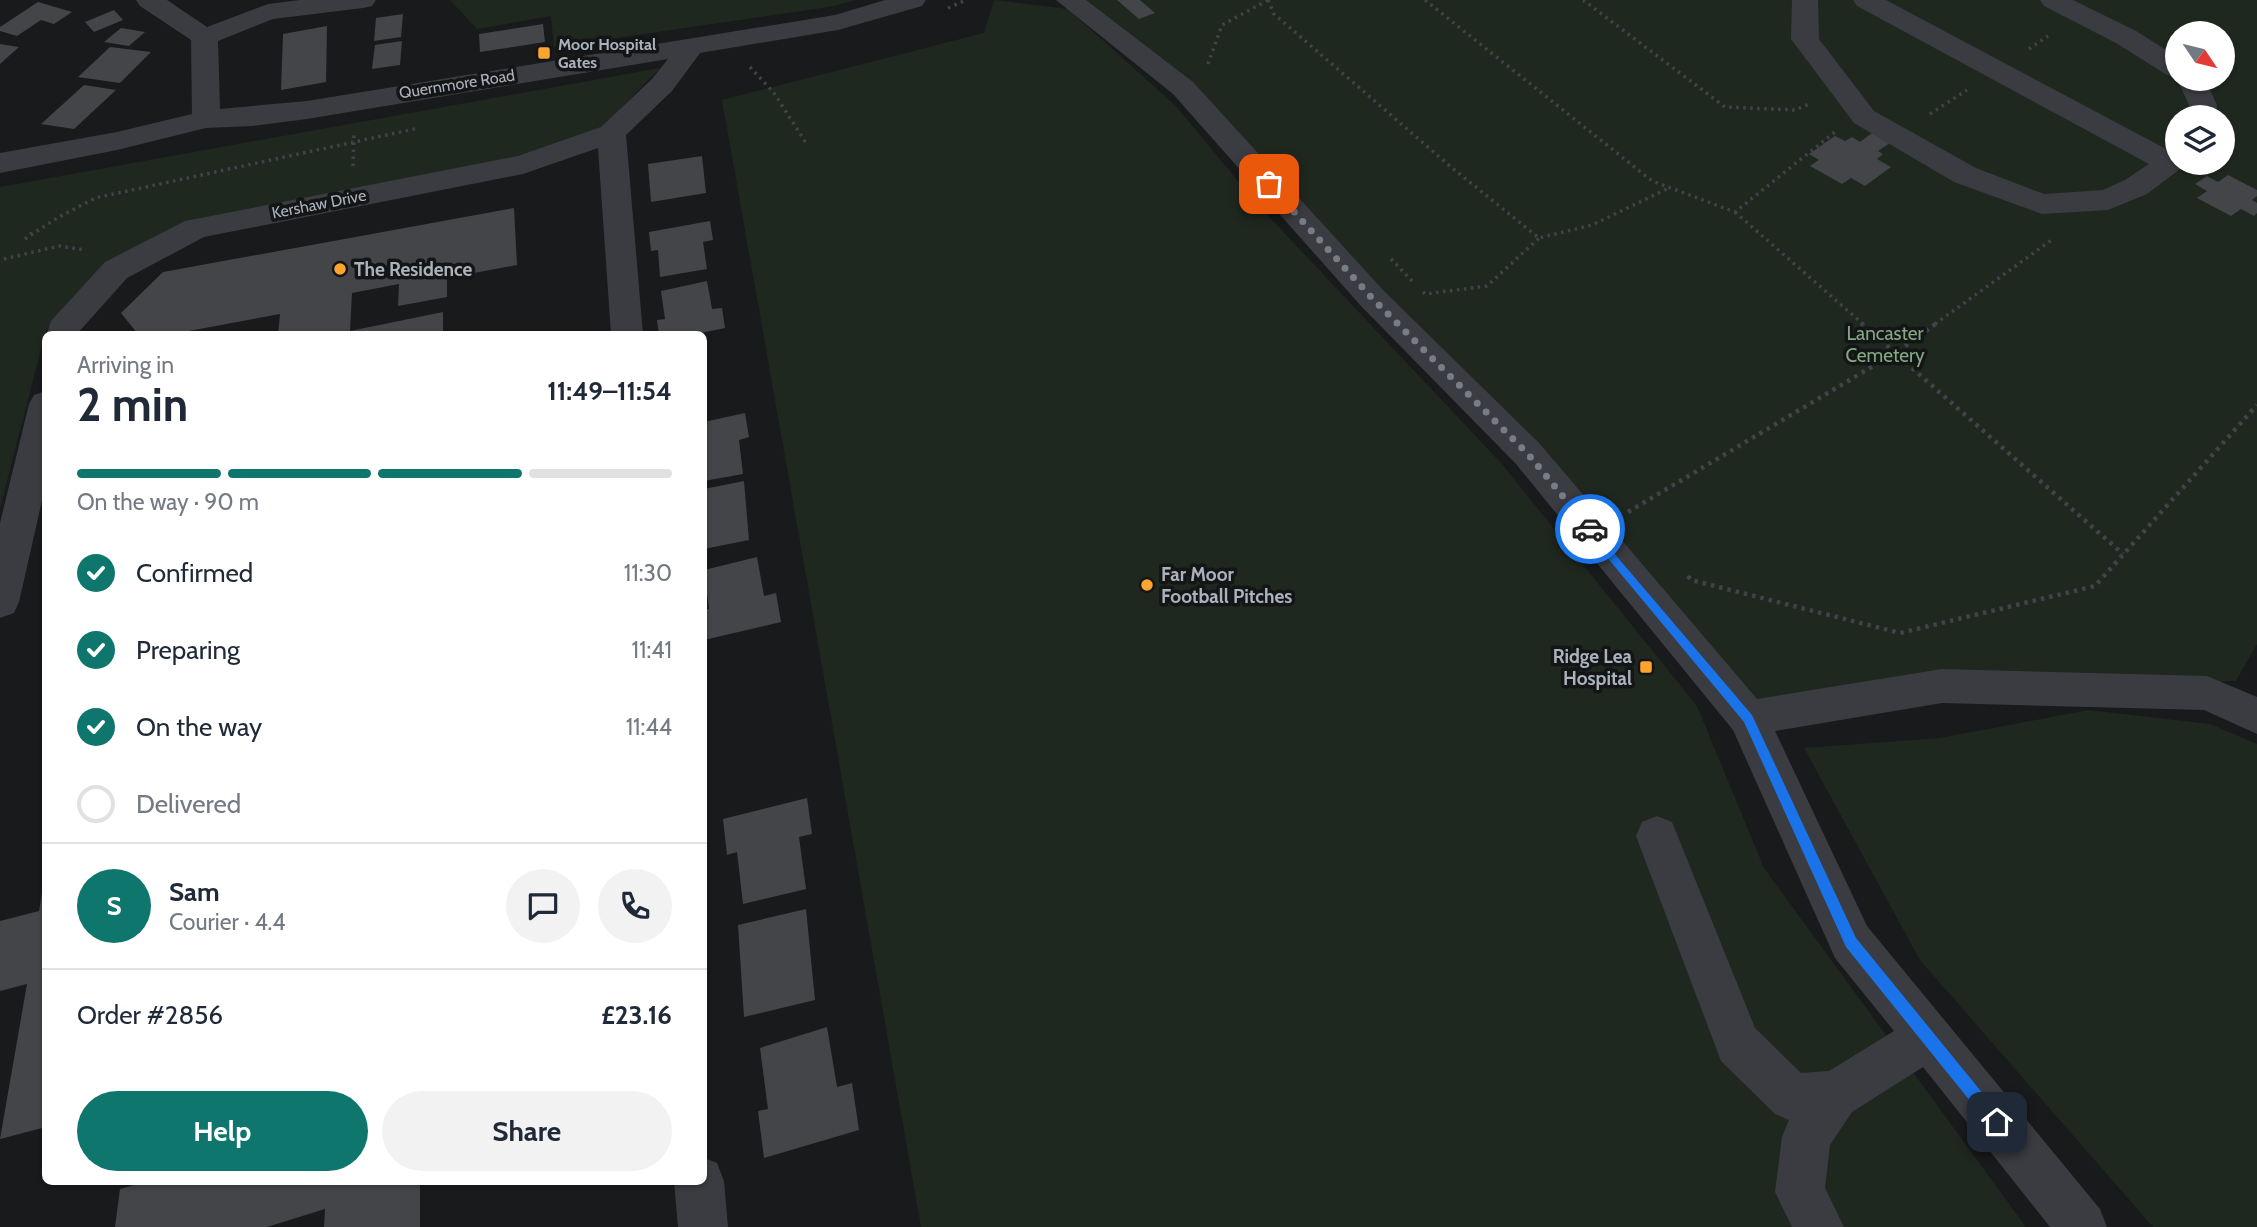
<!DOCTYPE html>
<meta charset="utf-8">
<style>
body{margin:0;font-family:Cabin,sans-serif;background:#f2f2f3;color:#1f2937;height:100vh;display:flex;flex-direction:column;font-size:26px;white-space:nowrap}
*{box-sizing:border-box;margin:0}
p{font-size:23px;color:#747a83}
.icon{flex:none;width:38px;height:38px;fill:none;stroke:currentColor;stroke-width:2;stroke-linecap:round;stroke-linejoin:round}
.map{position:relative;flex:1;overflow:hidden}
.side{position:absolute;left:42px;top:331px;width:665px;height:854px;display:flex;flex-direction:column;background:#fff;border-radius:10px;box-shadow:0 2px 5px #0004}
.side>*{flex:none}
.needle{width:46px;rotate:125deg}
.buttons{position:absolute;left:2165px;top:21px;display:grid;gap:14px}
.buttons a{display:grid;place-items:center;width:70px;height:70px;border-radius:50%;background:#fff;box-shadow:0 2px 5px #0004;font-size:35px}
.pin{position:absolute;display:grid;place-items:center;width:60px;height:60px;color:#fff;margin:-30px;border-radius:14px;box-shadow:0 4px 10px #0006}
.courier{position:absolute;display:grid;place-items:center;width:70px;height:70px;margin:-35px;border:5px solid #1a73e8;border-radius:50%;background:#fff;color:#222;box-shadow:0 2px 9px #0007}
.headline em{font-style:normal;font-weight:700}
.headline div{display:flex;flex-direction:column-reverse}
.headline{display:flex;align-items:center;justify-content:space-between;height:119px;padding:0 35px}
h1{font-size:46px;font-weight:700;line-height:52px}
.bar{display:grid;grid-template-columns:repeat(4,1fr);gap:10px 7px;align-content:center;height:84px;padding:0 35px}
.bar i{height:9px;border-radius:5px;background:#e0e1e3}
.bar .active{background:#0f766e}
.bar p{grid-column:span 4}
.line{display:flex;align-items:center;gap:18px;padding:0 35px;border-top:2px solid #e0e1e3}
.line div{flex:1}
.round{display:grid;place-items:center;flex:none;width:74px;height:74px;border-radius:37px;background:#f2f2f3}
ol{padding:0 35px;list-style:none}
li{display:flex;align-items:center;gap:21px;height:77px}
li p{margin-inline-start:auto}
li .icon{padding:7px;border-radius:50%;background:#0f766e;color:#fff;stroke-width:4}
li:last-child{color:#747a83}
li i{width:38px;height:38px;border:4px solid #e0e1e3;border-radius:50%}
.primary-button{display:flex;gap:14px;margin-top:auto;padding:14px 35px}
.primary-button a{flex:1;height:80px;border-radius:42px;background:#0f766e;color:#fff;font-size:28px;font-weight:700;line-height:80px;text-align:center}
.primary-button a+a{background:#f2f2f3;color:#1f2937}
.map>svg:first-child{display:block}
</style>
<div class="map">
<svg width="2257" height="1227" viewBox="0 0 2257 1227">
<rect width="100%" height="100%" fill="#191a1c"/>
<path fill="#1f281f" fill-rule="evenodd" d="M450 0H856L829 7 554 47 551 16 477 29Z
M994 0 1068 9 1176 106 1256 203 1501 463 1697 706 1764 868 2026 1227H921L722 100 984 33Z
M1069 0H2257V644L2236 681 1942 686 1748 718 1183 88ZM2177 33H2222V79H2177ZM2177 117H2222V163H2177Z
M660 68 602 128 520 157 195 220 107 263 46 330 0 508V187Z
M2089 710 2210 724 2257 744V1227H2153L1920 960 1804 748 1940 738Z"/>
<path fill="#434549" d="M1117 0H1140L1155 13 1139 19Z
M38 2 72 12 54 24 41 20 17 36 0 31V27Z
M114 10 123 20 94 32 85 22Z
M403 14 401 37 374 41 376 18Z
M543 24 545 42 480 52 479 34Z
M327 26 326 82 281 90 283 34Z
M121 28 145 32 129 46 104 42Z
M402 41 400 65 372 69 375 45Z
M0 44 19 47 0 64Z
M110 47 151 52 120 83 78 77Z
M84 85 116 90 74 129 41 124Z
M1872 133 1890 143 1878 151 1883 154 1877 159 1891 167 1865 186 1851 178 1842 184 1810 166 1819 160 1809 154 1835 136 1845 141 1852 137 1860 142Z
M702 156 706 193 651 202 648 164Z
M2228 175 2257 190V196L2252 200 2257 203V213L2254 216 2241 209 2231 216 2197 198 2207 191 2195 184 2207 176 2218 182Z
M514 208 517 265 447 278V297L398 306 399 284 352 293 350 331 443 312V334H278L280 314 173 334H138L121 313 163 272Z
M710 221 713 240 703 242 707 269 660 277 658 250 651 251 649 232Z
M707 281 712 309 722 308 725 328 696 334H659L657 320 665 319 661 291Z
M745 413 749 437 739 440 743 474 704 481V422Z
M744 481 749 540 704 549V489Z
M757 557 764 596 776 593 781 622 704 640V610L709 609 704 570Z
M807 798 812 834 799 837 806 889 743 904 737 852 727 855 723 819Z
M44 881 46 1127 0 1139 27 984 0 991V921L39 911Z
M806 909 815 1000 744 1017 738 925Z
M827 1027 837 1087 852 1083 859 1130 764 1158 758 1111 768 1109 760 1048Z
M148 1181H420V1227H324L325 1209 267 1227H115L120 1189Z"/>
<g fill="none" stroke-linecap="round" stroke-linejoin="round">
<path stroke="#404348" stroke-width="3.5" stroke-dasharray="2.5 4.5" stroke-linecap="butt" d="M1268 0 1274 14 1451 167 1539 238 1592 225 1669 188
M1425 0 1652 181 1735 212 1835 132
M1583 0 1725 107 1795 110 1811 103
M948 8 966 0
M2029 49 2048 36
M1208 64 1222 25 1268 0
M750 67 774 93 806 143
M1930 114 1967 90
M353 166 354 133
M1735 212 1863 324
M25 239 33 232
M25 239 57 218 95 198 419 128
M4 259 59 246 85 250
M1391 259 1412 281
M1423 292 1425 294 1487 286 1539 238
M1935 324 2053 239"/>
<path stroke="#404348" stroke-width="4.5" stroke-dasharray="3.5 5" stroke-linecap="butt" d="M1861 323 2123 554
M1628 512 1895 353 1937 323
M1688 576 1691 580 1900 633 2095 586 2257 405"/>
<path fill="#3a3c41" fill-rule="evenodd" d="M136 0H167L207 27 268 4 300 0H376L372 6 363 8 273 19 218 41 220 109 307 101 835 15 885 0H926L922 6 838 30 700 53 672 91 626 135 643 334H611L598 148 523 174 204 237 127 278 77 334 46 336 51 321 105 262 185 221 518 156 601 127 652 79 668 59 307 119 253 126 206 128 117 150 0 173V153L117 132 192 114 191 40 140 6Z
M1056 0H1086L1193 82 1383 290 1540 444 1757 699 1942 669 2207 676 2257 697V734L2204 710 1942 703 1775 731 1867 926 2100 1209 2107 1227H2050L1923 1067 1852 1112 1830 1145 1825 1188 1844 1227H1792L1775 1192 1782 1137 1789 1120 1775 1114 1721 1061 1636 836 1642 822 1657 816 1672 822 1755 1028 1801 1073 1829 1071 1894 1031 1835 958 1733 730 1516 464 1361 306 1173 94Z
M1792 0H1818L1819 39 1874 111 1976 168 2044 194 2103 190 2125 180 2149 164 1857 6 1853 0H1886L2168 150 2177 148V163H2188L2147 194 2108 210 2042 214 1954 182 1854 123 1791 39Z
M2040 0H2073L2136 31 2177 57V77L2167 75 2116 43 2044 6Z
M2177 79H2205L2217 105 2215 117H2187L2189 105Z
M46 391V483L19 602 14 613 0 618V523L29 404 34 395Z
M704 1158 717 1163 724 1181 728 1227H678L674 1181H704Z"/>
</g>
<path fill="#1a73e8" d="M1590 525 1752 715 1856 938 2002 1117 2004 1122 2002 1127 1997 1129 1991 1127 1846 947 1744 722 1586 532V526Z"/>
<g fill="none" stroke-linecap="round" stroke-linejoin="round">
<path stroke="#787d84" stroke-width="7" stroke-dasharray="0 12.6" d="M1269 184 1372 298 1528 454 1590 529"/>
</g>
<g fill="#ffa42e" stroke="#141517" stroke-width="2.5">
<rect x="537" y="46" width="14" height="14" rx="3.5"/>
<circle cx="340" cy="269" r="7"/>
<circle cx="1147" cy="585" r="7"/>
<rect x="1639" y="660" width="14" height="14" rx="3.5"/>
</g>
<g text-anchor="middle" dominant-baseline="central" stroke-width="7" stroke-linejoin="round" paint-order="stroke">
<g font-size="16" font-weight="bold" fill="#abb2bc" stroke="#141517" text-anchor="start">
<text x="558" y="44">Moor Hospital<tspan x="558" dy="18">Gates</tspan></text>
</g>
<g font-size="16" fill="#abb2bc" stroke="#141517">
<text transform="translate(457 84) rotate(-9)">Quernmore Road</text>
<text transform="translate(319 204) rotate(-11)">Kershaw Drive</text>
</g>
<g font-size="19" font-weight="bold" fill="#abb2bc" stroke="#141517" text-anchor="start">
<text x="354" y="269">The Residence</text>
<text x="1161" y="574">Far Moor<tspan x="1161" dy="22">Football Pitches</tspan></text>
<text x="1632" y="656" text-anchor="end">Ridge Lea<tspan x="1632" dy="22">Hospital</tspan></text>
</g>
<g font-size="19" fill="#82a981" stroke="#141517">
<text x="1885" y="333">Lancaster<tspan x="1885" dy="22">Cemetery</tspan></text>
</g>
</g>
</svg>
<div class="buttons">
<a><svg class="needle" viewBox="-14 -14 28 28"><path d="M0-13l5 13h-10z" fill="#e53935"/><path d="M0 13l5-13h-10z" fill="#747a83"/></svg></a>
<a><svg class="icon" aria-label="layers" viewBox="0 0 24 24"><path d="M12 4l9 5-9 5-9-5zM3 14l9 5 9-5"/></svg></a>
</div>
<div class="pin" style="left:1269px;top:184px;background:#ea580c"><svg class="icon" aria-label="bag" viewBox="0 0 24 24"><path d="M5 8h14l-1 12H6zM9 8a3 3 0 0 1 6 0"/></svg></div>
<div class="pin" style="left:1997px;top:1122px;background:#1f2937"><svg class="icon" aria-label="home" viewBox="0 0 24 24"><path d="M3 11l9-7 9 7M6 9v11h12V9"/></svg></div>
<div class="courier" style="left:1590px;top:529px"><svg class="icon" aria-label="car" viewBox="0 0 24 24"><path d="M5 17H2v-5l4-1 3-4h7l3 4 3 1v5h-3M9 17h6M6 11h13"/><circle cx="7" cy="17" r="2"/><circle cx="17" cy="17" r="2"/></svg></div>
<section class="side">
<div class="headline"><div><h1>2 min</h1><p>Arriving in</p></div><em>11:49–11:54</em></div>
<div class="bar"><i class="active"></i><i class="active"></i><i class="active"></i><i></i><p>On the way · 90 m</p></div>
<ol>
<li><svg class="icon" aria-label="check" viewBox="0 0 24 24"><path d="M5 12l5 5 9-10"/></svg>Confirmed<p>11:30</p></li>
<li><svg class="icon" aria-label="check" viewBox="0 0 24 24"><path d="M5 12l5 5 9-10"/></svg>Preparing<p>11:41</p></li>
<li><svg class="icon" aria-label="check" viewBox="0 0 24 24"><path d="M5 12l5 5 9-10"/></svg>On the way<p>11:44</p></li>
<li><i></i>Delivered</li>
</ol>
<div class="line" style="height:126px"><b class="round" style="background:#0f766e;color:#fff">S</b><div><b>Sam</b><p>Courier · 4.4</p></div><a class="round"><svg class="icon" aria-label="chat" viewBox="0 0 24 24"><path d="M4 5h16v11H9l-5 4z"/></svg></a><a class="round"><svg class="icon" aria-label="phone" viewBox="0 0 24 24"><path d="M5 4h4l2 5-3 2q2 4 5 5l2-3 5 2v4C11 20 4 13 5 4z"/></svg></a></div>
<div class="line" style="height:91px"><div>Order #2856</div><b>£23.16</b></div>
<div class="primary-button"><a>Help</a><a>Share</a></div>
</section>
</div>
